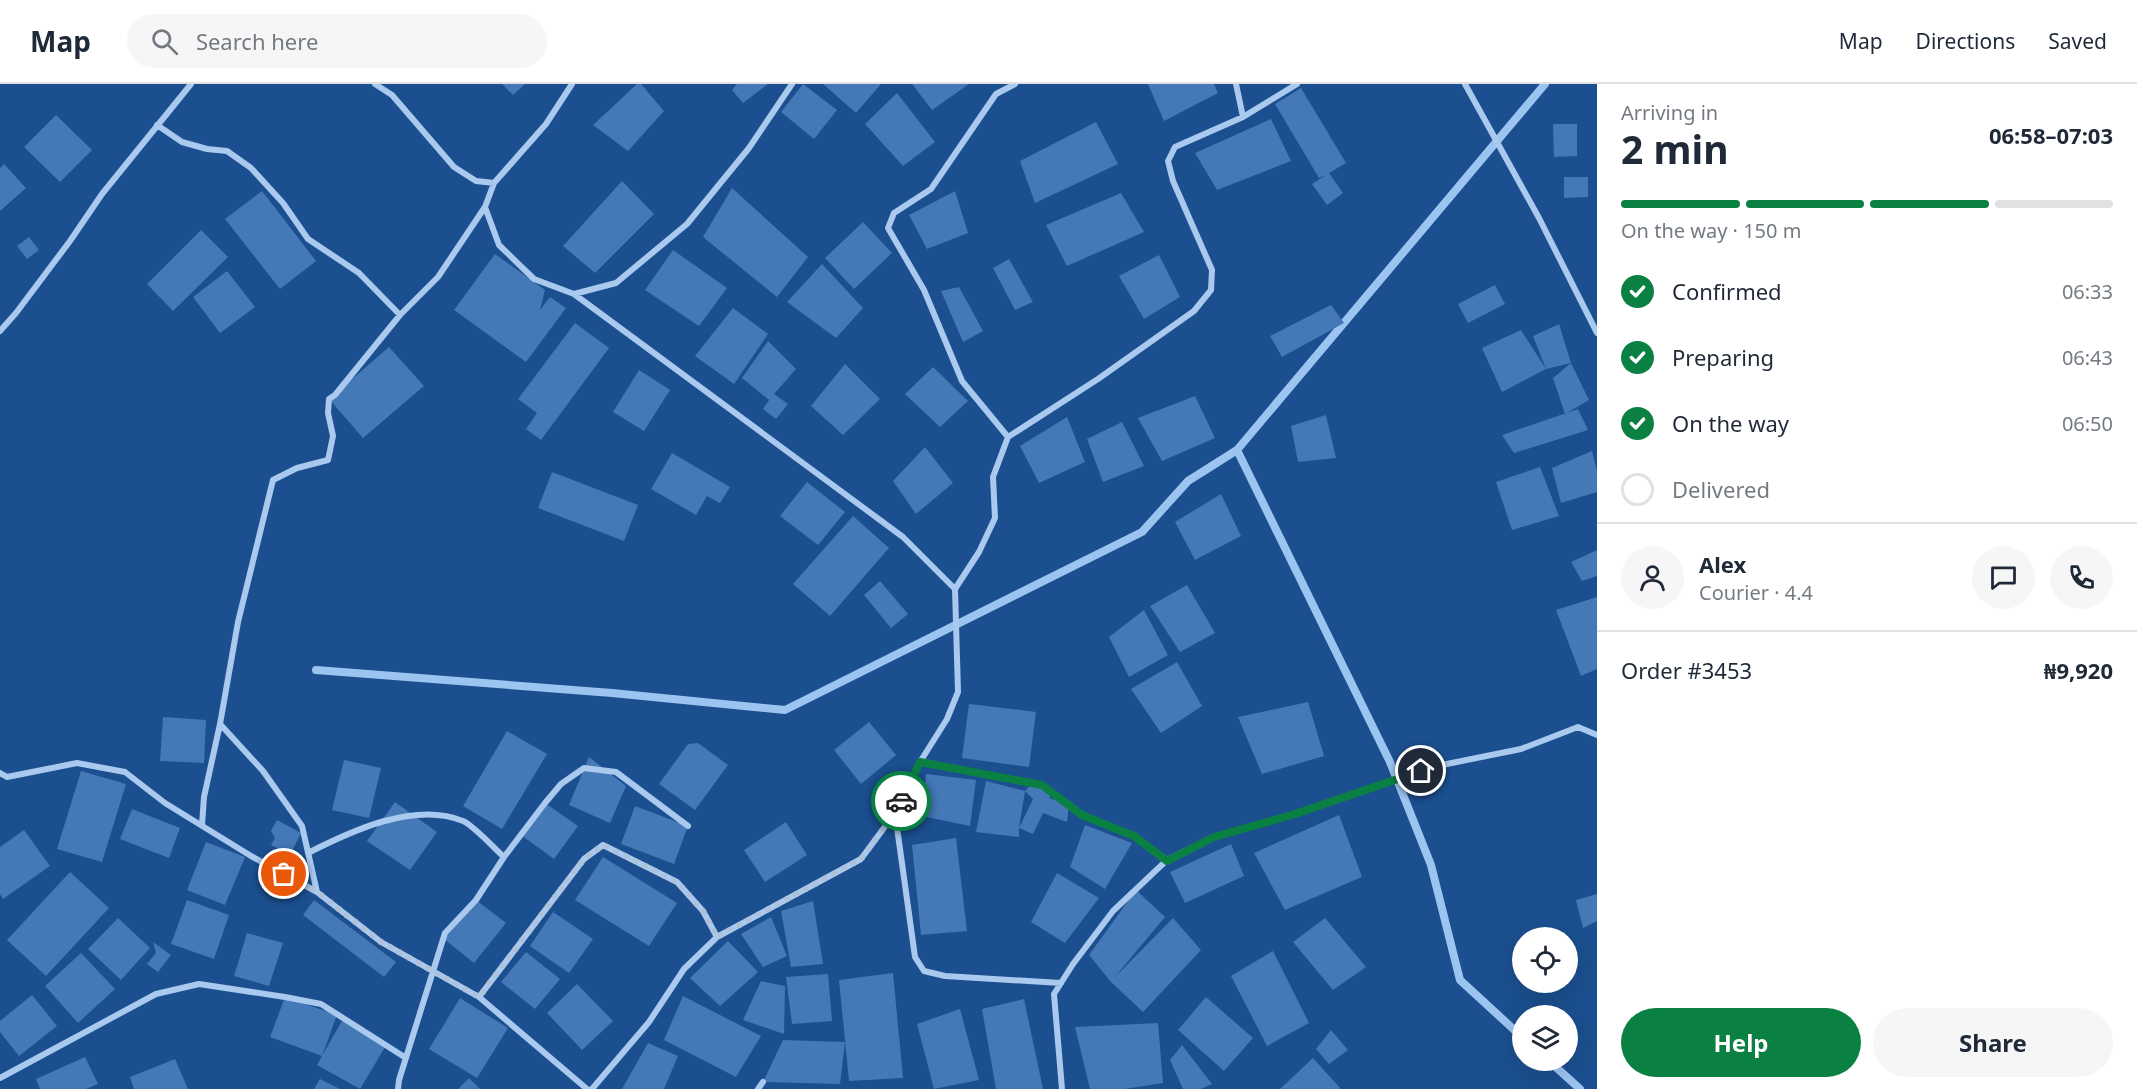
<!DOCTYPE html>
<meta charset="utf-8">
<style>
body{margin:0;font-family:"Noto Sans",sans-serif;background:#f6f6f7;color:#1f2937;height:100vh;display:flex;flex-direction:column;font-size:22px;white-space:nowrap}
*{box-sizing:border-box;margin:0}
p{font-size:20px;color:#747a83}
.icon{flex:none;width:33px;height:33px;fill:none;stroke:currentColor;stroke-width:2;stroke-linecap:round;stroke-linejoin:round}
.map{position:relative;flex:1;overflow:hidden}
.drawer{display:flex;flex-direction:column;background:#fff;width:540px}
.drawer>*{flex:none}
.tools{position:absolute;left:1512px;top:843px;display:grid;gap:12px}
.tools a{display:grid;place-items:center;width:66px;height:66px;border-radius:50%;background:#fff;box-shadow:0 6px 24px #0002;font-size:30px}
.pin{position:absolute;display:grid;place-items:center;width:51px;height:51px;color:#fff;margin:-26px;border:3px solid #fff;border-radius:50%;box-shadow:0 2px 6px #0007}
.courier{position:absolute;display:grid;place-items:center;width:60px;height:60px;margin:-30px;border:4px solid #0b8043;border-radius:50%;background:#fff;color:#222;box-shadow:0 2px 8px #0007}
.overview em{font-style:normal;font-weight:700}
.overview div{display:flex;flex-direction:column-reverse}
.overview{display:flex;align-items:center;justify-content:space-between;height:102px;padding:0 24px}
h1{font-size:39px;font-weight:700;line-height:45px}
.bar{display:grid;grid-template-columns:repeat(4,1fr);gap:9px 6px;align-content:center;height:72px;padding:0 24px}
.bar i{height:8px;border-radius:4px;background:#e0e1e3}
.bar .current{background:#0b8043}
.bar p{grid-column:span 4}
.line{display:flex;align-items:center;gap:15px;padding:0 24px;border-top:2px solid #e0e1e3}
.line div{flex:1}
.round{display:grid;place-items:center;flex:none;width:63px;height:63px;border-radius:32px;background:#f6f6f7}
ol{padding:0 24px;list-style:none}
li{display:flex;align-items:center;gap:18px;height:66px}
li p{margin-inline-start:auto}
li .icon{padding:6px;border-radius:50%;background:#0b8043;color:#fff;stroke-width:4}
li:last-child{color:#747a83}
li i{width:33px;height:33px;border:3px solid #e0e1e3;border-radius:50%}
.action{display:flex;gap:12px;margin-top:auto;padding:12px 24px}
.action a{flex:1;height:69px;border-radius:36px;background:#0b8043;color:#fff;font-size:24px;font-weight:700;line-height:69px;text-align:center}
.action a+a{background:#f6f6f7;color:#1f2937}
header{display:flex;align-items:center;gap:36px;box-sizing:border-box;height:84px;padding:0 30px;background:#fff;border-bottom:2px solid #e0e1e3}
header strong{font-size:28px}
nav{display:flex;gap:33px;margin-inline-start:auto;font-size:21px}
.search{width:420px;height:54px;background:#f6f6f7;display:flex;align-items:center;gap:15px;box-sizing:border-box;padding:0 21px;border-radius:33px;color:#747a83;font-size:22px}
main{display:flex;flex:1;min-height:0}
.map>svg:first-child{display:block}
</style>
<header>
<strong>Map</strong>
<div class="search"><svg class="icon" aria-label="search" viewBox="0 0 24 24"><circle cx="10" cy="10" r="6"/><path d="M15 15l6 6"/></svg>Search here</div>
<nav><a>Map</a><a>Directions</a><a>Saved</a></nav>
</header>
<main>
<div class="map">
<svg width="1597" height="1005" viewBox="0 0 1597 1005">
<rect width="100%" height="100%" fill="#1b4f8f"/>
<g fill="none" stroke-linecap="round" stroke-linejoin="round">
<path stroke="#9cc4f0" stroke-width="8" d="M1237 366 1390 678 1431 781 1460 896 1522 953
M316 586 612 609 785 626 1142 448 1188 397 1237 366 1545 0
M1548 976 1580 1005"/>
</g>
<path fill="#4478b7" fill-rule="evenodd" d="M502 0H525L513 11Z
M637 0H641L664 27 628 67 593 41Z
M737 0H768L743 19 732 6Z
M803 0 837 26 814 55 781 28Z
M823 0H881L856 29Z
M912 0H969L932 26Z
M1148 0H1214L1218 9 1164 37Z
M1301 4 1346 79 1329 89 1343 109 1327 121 1312 100 1326 91 1319 94 1275 20Z
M897 9 935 58 903 82 865 40Z
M56 31 92 66 60 98 24 63Z
M1271 35 1291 77 1217 106 1195 69Z
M1096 38 1118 80 1035 119 1020 77Z
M1553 40H1577V72L1554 73Z
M4 80 26 104 0 127V84Z
M1564 93H1588V113L1564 114Z
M622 97 654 130 595 189 563 162Z
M732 104 808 173 777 213 703 153Z
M262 107 316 177 280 205 225 135Z
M955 107 968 149 927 165 909 131Z
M1121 109 1144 148 1067 182 1046 141Z
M863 138 892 169 854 205 825 174Z
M201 146 228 173 173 227 147 200Z
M29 153 39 166 27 175 17 162Z
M673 166 727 204 699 242 645 206Z
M495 170 545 206 540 226 550 213 566 224 526 278 454 226Z
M1159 171 1180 213 1144 235 1119 192Z
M1009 175 1033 218 1015 226 993 184Z
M822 180 863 224 836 254 787 218Z
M227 187 255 223 220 249 193 213Z
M1495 201 1505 220 1468 239 1458 220Z
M959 203 983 247 963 258 941 207Z
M1331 221 1344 239 1282 273 1270 252Z
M733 224 768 250 734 300 695 272Z
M575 239 609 264 541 356 526 345 537 329 518 315Z
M1559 240 1571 279 1546 285 1533 252Z
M1521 246 1546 285 1502 308 1482 264Z
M768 257 796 285 774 310 788 320 776 335 763 325 769 316 742 294Z
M389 263 424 302 363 354 329 315Z
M1571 279 1589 316 1565 330 1553 294Z
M845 280 880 315 843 351 811 322Z
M933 283 968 317 940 343 905 310Z
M639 286 670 306 644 347 613 328Z
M1195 312 1215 354 1162 377 1138 334Z
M1578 325 1588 346 1514 369 1502 351Z
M1326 331 1336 374 1298 378 1291 342Z
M1067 333 1085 378 1039 399 1020 362Z
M1122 338 1144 382 1103 398 1087 355Z
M925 363 953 399 916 430 893 397Z
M1592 367 1597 387V408L1561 419 1552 384Z
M672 369 730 403 720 419 707 412 696 431 651 405Z
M1540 383 1559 432 1512 446 1496 398Z
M552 388 638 421 624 457 538 424Z
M807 398 845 428 818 461 780 432Z
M1221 410 1241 452 1195 476 1175 438Z
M853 432 889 464 830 532 793 500Z
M1597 466V492L1582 497 1571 478Z
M880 497 908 530 891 544 864 511Z
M1187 501 1215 549 1180 568 1150 522Z
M1597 513V585L1581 592 1556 526Z
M1144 526 1168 571 1129 593 1109 553Z
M1177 578 1202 622 1161 649 1131 605Z
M1308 618 1324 672 1262 690 1238 633Z
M969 620 1036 628 1029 683 962 674Z
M163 633 206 636 204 679 160 677Z
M869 638 896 671 861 700 834 666Z
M507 647 547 670 502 745 463 722Z
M698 659 728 681 695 726 659 700 688 660Z
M589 673 626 702 610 739 569 721Z
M344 676 381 684 369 734 332 726Z
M81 687 126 700 102 778 57 765Z
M926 690 976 696 970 742 922 732Z
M986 697 1025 707 1032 699 1053 708 1049 714 1069 721 1067 738 1043 729 1033 750 1019 744V753L976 748ZM1025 707 1033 715 1019 744Z
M395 718 437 748 410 786 367 757Z
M545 719 578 742 554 775 521 751Z
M635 722 688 742 674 780 621 760Z
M132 725 180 744 169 774 120 755Z
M1339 731 1362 793 1285 826 1254 769Z
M277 736 301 749 290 771 271 761 275 754 271 747Z
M786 738 807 771 765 798 744 766Z
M1085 741 1132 759 1105 805 1070 783Z
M24 746 50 782 3 815 0 810V763Z
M956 754 967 847 921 851 912 761Z
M206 758 245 773 225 821 187 806Z
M1231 760 1244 792 1185 819 1170 788Z
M603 773 677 819 649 862 575 816Z
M70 788 109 824 46 892 7 856Z
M1057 789 1099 814 1065 859 1031 838Z
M1136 806 1165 833 1114 894 1173 834 1201 866 1143 928 1111 898 1089 871Z
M1597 810V837L1583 844 1576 816Z
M187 816 229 831 214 875 171 860Z
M314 816 396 878 384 893 303 831Z
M476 816 506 839 474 879 444 855Z
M813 817 823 880 791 883 781 827Z
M553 828 593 855 569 889 530 862Z
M771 833 787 872 763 883 741 850Z
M118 834 150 864 121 896 88 865Z
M1325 834 1366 883 1333 906 1293 858Z
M247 849 283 859 269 902 234 892Z
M728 857 758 888 720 922 690 894Z
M153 858 171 871 158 888 147 880 156 869Z
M1273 867 1309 939 1267 962 1231 892Z
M526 868 560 895 535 925 501 898Z
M81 869 115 905 78 939 45 902Z
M893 889 903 994 849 997 839 896Z
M828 890 832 937 792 940 786 893Z
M761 897 785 902 784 950 743 936Z
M577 900 613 937 582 966 547 929Z
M32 911 57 942 19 972 0 948V937Z
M683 912 761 952 736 993 664 956Z
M285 913 337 931 322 972 343 935 387 960 360 1005 317 981 322 972 270 953Z
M1206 913 1253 954 1224 987 1178 946Z
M460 914 508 944 477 994 429 965Z
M1024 915 1043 1005H996L982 925Z
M960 925 979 996 934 1005 917 940Z
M1158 939 1163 999 1125 1005H1090L1075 943Z
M1331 946 1348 966 1329 980 1316 965Z
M783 956 845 958 840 1000 763 998Z
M648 959 678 972 664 1005H622Z
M1182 961 1212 1000 1201 1005H1183L1170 976Z
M85 973 98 1000 86 1005H40L36 995Z
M1313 974 1341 1005H1280Z
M175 975 188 1005H134L130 993Z
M469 994 480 1005H458Z
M320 995 340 1005H314Z"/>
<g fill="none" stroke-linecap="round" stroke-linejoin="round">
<path stroke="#a9c9ee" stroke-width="6" d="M375 0 392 11 454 83 476 97 494 99
M572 0 546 40 494 99 485 123 499 161 534 195 574 210 903 453 955 505
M1236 0 1243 33
M1465 0 1539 134 1597 249
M157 41 182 58 207 65 227 67 251 84 283 119 308 155 359 189 400 231
M574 210 616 199 687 140 749 64 792 0
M0 247 16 229 70 157 102 110 191 0
M1008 353 962 297 924 206 888 144 894 129 931 105 996 10 1015 0
M220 640 263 687 302 742 317 808
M920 678 1042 701 1082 731 1134 752 1167 776
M0 689 7 693 77 679 125 688 165 719 251 772 317 808 381 858 479 913 587 1005
M895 729 915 873 924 887 945 892 1061 899
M202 741 204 713 220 640 238 538 273 396 297 384 328 376 333 352 328 329 329 315 335 311 400 231 438 193 485 123
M308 769C351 747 415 717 463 737 473 741 495 765 504 773
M479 913 584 775 603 761 677 798 703 827 717 853
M0 994 156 910 199 900 285 913 321 920 406 974
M398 1005 399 996 445 849 476 816 504 773 545 719 561 700 584 684 616 688 688 742
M592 1005 649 938 684 885 717 853 861 775 895 729 920 678 947 635 958 608 955 505 979 468 995 434 993 393 1008 353 1098 295 1194 227 1211 206 1212 186 1173 97 1168 77 1175 63 1243 33 1297 0
M758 1005 763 998
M1062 1005 1054 910 1073 880 1113 827 1167 776 1214 753 1292 731 1437 682 1521 665 1578 643 1597 651"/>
</g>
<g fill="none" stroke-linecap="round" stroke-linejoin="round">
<path stroke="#afc1d8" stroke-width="6" stroke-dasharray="0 10.8" d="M284 790 317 808 381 858 479 913 584 775 603 761 677 798 703 827 717 853 861 775 895 729 901 717"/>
<path stroke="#0b8043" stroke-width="8" d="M901 717 920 678 1042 701 1082 731 1134 752 1167 777 1214 753 1292 731 1421 687"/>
</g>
</svg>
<div class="tools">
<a><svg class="icon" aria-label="locate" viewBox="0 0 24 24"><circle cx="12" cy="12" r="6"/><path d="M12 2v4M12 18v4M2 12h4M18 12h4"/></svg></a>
<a><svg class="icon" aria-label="layers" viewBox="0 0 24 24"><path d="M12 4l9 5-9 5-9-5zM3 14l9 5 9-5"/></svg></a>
</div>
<div class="pin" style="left:284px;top:790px;background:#ea580c"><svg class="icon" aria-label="bag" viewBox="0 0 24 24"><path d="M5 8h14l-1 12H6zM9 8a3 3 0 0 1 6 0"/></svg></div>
<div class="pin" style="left:1421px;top:687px;background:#1f2937"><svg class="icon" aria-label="home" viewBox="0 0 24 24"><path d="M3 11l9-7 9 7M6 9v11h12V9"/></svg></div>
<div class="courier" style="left:901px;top:717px"><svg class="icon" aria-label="car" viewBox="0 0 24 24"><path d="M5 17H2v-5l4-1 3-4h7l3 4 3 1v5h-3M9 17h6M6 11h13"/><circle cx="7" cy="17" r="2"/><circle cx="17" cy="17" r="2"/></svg></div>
</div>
<section class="drawer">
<div class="overview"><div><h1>2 min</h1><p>Arriving in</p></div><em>06:58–07:03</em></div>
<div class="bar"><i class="current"></i><i class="current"></i><i class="current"></i><i></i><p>On the way · 150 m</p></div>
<ol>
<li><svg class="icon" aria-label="check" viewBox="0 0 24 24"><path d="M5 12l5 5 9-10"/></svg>Confirmed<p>06:33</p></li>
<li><svg class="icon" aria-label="check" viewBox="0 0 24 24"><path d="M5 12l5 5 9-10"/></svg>Preparing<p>06:43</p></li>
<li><svg class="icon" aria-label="check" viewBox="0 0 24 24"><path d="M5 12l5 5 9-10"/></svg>On the way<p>06:50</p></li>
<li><i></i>Delivered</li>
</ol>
<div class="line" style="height:108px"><a class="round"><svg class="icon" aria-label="person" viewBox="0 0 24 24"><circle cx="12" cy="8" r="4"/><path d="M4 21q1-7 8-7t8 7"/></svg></a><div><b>Alex</b><p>Courier · 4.4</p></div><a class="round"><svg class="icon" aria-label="chat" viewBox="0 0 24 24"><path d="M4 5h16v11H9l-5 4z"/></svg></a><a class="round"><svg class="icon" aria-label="phone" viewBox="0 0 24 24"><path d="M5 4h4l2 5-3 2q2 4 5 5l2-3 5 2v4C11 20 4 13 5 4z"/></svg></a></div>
<div class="line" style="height:78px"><div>Order #3453</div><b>₦9,920</b></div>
<div class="action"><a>Help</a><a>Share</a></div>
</section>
</main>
